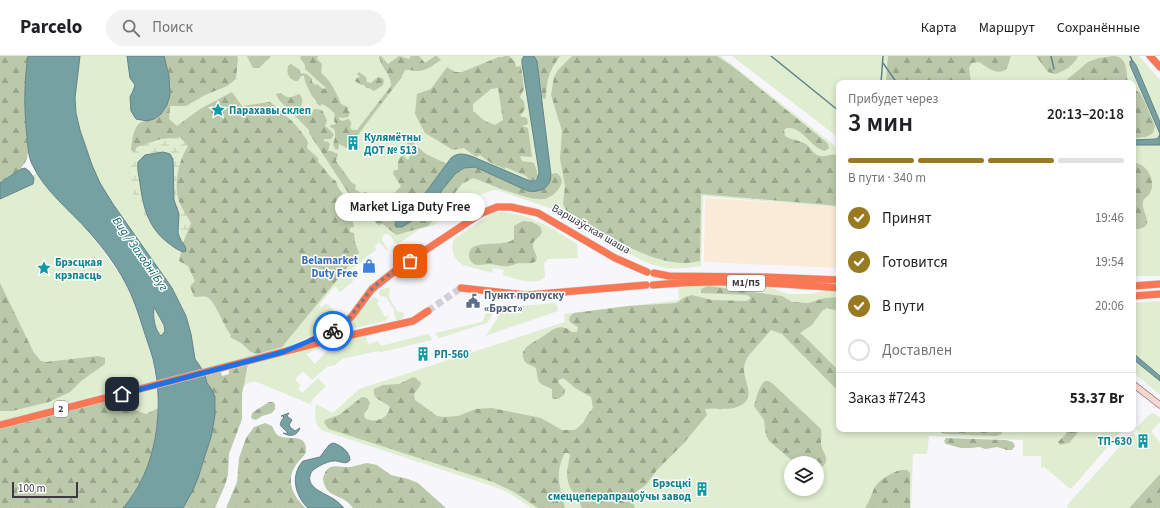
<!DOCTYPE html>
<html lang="ru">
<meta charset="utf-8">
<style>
body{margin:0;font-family:"Source Sans 3",sans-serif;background:#f2f2f2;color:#202124;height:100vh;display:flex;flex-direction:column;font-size:15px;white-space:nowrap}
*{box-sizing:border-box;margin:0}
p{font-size:13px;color:#757577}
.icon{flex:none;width:22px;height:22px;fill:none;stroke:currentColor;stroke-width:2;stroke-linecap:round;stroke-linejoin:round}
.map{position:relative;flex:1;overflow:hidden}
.details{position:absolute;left:836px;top:24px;width:300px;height:352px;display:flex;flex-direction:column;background:#fff;border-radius:8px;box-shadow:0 2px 6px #0003}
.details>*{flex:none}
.buttons{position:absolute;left:784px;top:400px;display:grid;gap:8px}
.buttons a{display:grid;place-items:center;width:40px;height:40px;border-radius:50%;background:#fff;box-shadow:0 2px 6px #0003;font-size:20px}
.scale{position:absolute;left:12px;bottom:10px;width:66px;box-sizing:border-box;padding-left:4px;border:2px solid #3d3944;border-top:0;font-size:11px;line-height:14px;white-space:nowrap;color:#3d3944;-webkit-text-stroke:3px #fff;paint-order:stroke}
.pin{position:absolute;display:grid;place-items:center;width:34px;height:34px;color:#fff;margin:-17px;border-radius:8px;box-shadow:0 2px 6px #0006}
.courier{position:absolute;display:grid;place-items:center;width:40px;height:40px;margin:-20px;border:3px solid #1a73e8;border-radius:50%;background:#fff;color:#222;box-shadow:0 1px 5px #0007}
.bubble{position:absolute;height:28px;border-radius:14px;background:#fff;box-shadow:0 2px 6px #0003;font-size:13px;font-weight:600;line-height:28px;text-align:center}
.overview em{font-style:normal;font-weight:600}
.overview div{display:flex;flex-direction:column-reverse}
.overview{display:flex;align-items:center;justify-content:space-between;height:68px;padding:0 12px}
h1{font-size:26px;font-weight:600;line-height:30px}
.bar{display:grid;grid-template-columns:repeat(4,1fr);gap:6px 4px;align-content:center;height:48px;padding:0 12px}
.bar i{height:5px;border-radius:3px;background:#e0e0e0}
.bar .active{background:#977a22}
.bar p{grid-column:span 4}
.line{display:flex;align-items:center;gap:10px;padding:0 12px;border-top:1px solid #e0e0e0}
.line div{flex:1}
ol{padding:0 12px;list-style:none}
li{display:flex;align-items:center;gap:12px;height:44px}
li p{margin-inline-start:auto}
li .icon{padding:4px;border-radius:50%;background:#977a22;color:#fff;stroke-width:4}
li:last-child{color:#757577}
li i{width:22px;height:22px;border:2px solid #e0e0e0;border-radius:50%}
header{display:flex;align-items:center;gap:24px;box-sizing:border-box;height:56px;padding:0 20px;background:#fff;border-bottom:1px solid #e0e0e0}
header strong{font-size:19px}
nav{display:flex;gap:22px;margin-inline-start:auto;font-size:14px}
.search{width:280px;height:36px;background:#f2f2f2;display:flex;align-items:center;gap:10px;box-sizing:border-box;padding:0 14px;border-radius:22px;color:#757577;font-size:15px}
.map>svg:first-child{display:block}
</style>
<header>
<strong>Parcelo</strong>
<div class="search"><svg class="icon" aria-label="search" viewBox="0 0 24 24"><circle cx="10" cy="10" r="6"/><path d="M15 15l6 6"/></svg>Поиск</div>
<nav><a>Карта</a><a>Маршрут</a><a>Сохранённые</a></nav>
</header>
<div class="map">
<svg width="1160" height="452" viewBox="0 0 1160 452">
<defs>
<pattern id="forest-firs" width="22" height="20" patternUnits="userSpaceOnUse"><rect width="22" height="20" fill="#bac9a9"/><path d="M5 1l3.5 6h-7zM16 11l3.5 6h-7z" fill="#98a48b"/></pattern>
<pattern id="wetland-marsh" width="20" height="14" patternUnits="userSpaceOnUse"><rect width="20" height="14" fill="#dfedd0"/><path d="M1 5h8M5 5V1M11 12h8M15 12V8" fill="none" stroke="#c0ccb4"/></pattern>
</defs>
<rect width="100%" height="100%" fill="#f7f6fb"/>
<path fill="#faead8" d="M705 142 839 150V212L704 206Z"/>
<path fill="#dfedd0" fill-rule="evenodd" d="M80 0H721L839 93V151L703 140 701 210C676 214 664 214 641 204L561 158 547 151 500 135 494 134 465 144 434 169 420 173 398 188 395 187 390 179 386 178 383 179 382 184 388 194H386L379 186 375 190 376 194 362 204V206L348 215 353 226 340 236 335 230 319 249 321 251 326 248C333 250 336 258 334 265L313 279 284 293 250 302H244L229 306V307L203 314 195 303 191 278 186 260 172 232 113 148 100 127 92 109 80 74 76 57 75 42Z
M732 0H1139L1160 24V220H1133V27H839V82Z
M37 117 51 136 90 177 125 226 135 249 152 299 156 326 121 335 120 334 113 335 0 365V143L31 129 34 124 32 119Z
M497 156C528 156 552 172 577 188L578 202 548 203 544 207 545 221C536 231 514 222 503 219L504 214 493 212 492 217 463 209C454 204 450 193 454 183L489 159Z
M691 229 767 231 789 238H810L829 234 839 235V373H1123L1072 432H1069L1043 410 1041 413V400H1023V384L929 380 927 398H913L911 452H532L509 437 498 432 324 375C313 370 315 359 316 348L333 357 359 333 565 266 564 258 679 244 678 233ZM791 407H817V433H791Z
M387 232H390L389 241 397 255 404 257V260L399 264H396L394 258 395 255 386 241 380 240 379 237 380 234Z
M373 241H375L379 245 377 247 385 261 389 259 386 265 354 272 350 267Z
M1160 245V339L1133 316V247Z
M554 247 557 249 558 255 496 276 486 280 504 252Z
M154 250C160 259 169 271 161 281 154 272 154 261 154 250Z
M496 253 487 267 439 282 435 277 482 266C486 258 485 254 496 253Z
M428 278 431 281 432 284 381 296 377 295 342 303 335 309 327 311 312 324 303 315 295 323 301 330 298 332 302 337 318 322 326 330 313 343 310 348 257 326C250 325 245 327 242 334L249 309 323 289 328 290 320 292 306 298 315 308 334 287 366 280 368 288 378 285 381 290Z
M157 332 158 352 146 358 130 352 116 343Z
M1152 357 1160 361V366L1151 375 1160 386V418L1129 452H1067L1069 447 1132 377 1134 378 1137 381V383L1145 391 1150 387 1142 378H1139L1136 372 1148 360Z"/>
<path fill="url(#forest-firs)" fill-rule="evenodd" d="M0 0H28C24 32 25 63 28 95 28 112 12 119 0 127Z
M164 0H237L238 2 236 23 227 30 205 39 186 50H170L169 63 177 70 200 53 232 36 242 50 270 46C285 58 299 70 308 86L307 92 318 102V106C325 112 328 121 336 125L338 131 350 149 354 171 350 172V176L354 177 355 186 359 197 282 291 257 298 251 296 241 287 230 281 231 279C224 271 214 243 207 241 204 240 198 241 194 241L190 230 195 225 188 210 179 205 181 196H184L183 187 136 98 131 94C132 86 133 69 142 66 147 64 152 65 157 61 177 45 170 21 164 0Z
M247 0H271L259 12H253Z
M301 0H318L317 3 322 8 321 17C330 23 337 38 341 48L348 51V55L350 56 348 61 341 62 339 61V63L342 65 348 63C352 65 351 68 350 72L353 74H357L391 30C392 19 380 11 379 0H381L388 8 399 0 409 3 411 0H419L425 7 435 0H437L441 4C433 9 427 15 417 15 413 15 410 13 405 14L401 22 360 76 356 84 351 86 349 93 339 88 338 94 335 93 333 88C335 83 336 78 334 73L330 71 331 69 336 68 334 65 335 58 329 52 322 48 320 50 317 48C316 43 314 43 312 40 309 35 304 24 304 20H301L298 25H295C289 21 286 18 288 10L291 8 300 14V17L307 18 312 23V26L315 29 317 28 323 33 326 32 305 13V9L300 2Z
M505 0H509L515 6 516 11 521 10 524 33 520 41 524 46 525 53 520 60 527 62 528 68 522 70 528 72 532 101 520 100 522 105 534 107 537 115V121L533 125 529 124 526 120 505 111V113L491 107 480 99 476 101 464 92 453 94 425 77 415 58 417 38 431 33 447 11 455 16H462L499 1H502ZM498 32 503 64 495 69 485 65 473 55V48L491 33Z
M534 0H560C549 16 547 21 546 41L545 43 542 42 537 5Z
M572 0H717L732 10 825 85 828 88 829 92 825 95C810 92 803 70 786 72L784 74 785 80C791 84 799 84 806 88 811 92 814 99 820 100 827 101 832 97 839 99V150L701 138 700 205C658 216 605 177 570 157L566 154 563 148 565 130 560 103 562 75 551 39 554 21 558 14Z
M888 0H1011C1009 4 1009 10 1006 13 996 21 986 9 978 6L972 7 969 12 971 27H886Z
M1036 0H1078C1075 9 1063 16 1055 18L1048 16Z
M1113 0C1128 0 1126 16 1128 27H1063L1088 6 1099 2Z
M359 16 366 21 367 26 371 27 378 21 382 22 384 24 383 29 374 35 369 32H366L364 29H361L355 25 357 22 360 21 357 18Z
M1133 33 1140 37 1144 44 1155 70 1153 77 1146 81 1133 82Z
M281 37C288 43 290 42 299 38 303 41 303 45 301 50L305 51 306 56 312 58 314 53 322 54 327 64 325 70 330 74 334 79 331 83H324V86L327 85 330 88 328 95H331L338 98 336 105 352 127 356 129 355 133 361 137 366 136 372 145 379 148 387 145 401 130 393 118 394 114H398C398 107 397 103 403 99L408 104 410 100 407 87 410 84 426 98 447 108 415 151 410 156 400 171 431 153 442 134 456 117 464 112 475 111 528 135C541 137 549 130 552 118L556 117C570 124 555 141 544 143 527 145 490 128 473 122L462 128 428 170 396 179 383 168 378 169 373 164 361 163 362 160 349 138 309 77V74L279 44 276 38Z
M1133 107C1146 106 1157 125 1150 137 1148 141 1143 142 1143 146 1141 158 1159 173 1133 173Z
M523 165C528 165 545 168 541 178 539 182 534 183 533 188 532 196 540 199 535 206 530 208 525 207 519 207 514 208 510 211 504 210 499 210 494 208 489 208 484 208 478 210 474 208 471 206 469 203 469 200 468 181 502 193 514 183V170Z
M0 227 34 297 41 305 46 306 98 300 105 302V308L81 325 70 336 49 346 12 355H0Z
M708 230 782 240 792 246 808 247 825 242 839 241V255L827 252 822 255 812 269 800 277 807 283 839 315V336L782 278 771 274 749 299C746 303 744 308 744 313 744 328 758 343 737 351 726 355 716 351 705 353L707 359 684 387 657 414 646 429 631 439 635 452H582C580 447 577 443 574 438 564 423 567 415 570 399L568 397H565C554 417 560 432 565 452H538L514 436 493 426 329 373 324 367 325 364 339 359 362 341 367 342 370 347 368 352 364 358 365 362C375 368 388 363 390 351 384 345 372 344 374 333L383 329 399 328 413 321 416 322 421 327 420 330 414 338 415 344 437 360 444 361 458 360 476 353 492 352 541 362 562 374H575L583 367 588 358 593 352 591 341 575 332 567 325 563 322 559 324 558 326 565 334 564 339 558 343H553L552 342V333C537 326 539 329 536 312 533 309 526 309 524 304 518 292 535 286 542 281 553 274 560 266 572 276H577L578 271 571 267 569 264 570 260 574 257 628 250 676 247 685 241 692 239 712 244 746 245 750 243V241L747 239 701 237V233Z
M248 309 242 338V363L229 398 228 419 225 429 215 452H183C199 427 218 371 215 341 213 333 206 328 205 320L221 316 222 320 229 318V314Z
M765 325H768L772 327 821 373C822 378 821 382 821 387 821 398 835 403 817 415V407H795L769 385 766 379 764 364 754 350C756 343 759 329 765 325Z
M116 343 130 352 146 358 158 352C157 389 147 423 123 452H0V373Z
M269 346H273L275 348V353L272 357 262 360 256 364 252 363 251 360 253 356Z
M265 367 272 370C274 373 275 378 279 380 290 385 307 376 306 396 304 401 299 404 296 409 285 424 293 441 306 452H226L237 426 239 402 246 382 254 371Z
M939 373H1002V378L996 380 946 378 942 377Z
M1066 373H1081L1069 387 1060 389 1058 386 1066 378Z
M946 382 1006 384 1013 386 1015 390 1012 394H1007L997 391 986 393 979 391 971 392H961L946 388 944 385Z
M367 407 377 409 391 419 408 423 418 427 446 452H353C342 436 326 444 323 423 327 404 338 412 351 411 356 410 361 408 367 407Z
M900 414H907L910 417V452H865C869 446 871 441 873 435 877 424 890 418 900 414Z
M1160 418V452H1129Z"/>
<path fill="url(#wetland-marsh)" d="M180 81 188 90C179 104 174 125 178 142 180 150 187 160 191 167L183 187 178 177V156L173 141 174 107 170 98C156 92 147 101 138 110L142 145 153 171C140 154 123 126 129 105 131 100 135 95 137 91L161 83Z"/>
<path fill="#76a1a2" stroke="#658286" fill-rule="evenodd" d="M28 0H80L75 42 76 57 80 74 92 109 100 127 113 148 172 232 186 260 191 278 195 303 204 316 207 327 212 334 215 341V359L211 381 198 422 193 434 183 452H123C157 413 165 353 153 303 150 292 146 282 143 272 138 256 133 241 125 226 116 209 103 192 90 177 71 155 45 136 32 108 28 100 28 90 27 81 24 54 24 27 28 0ZM154 251 164 269 165 275 161 280C154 273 153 260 154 251Z
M127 0H164L169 20 170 39 167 49 161 58 154 63 147 65 136 63 131 55 130 41 133 35 135 29 130 22Z
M524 0H534L537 5 551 119C551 132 539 137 528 135L475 111 464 112 456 117 442 134 431 153 402 171H396L395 168 396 165 415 151 451 102C458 96 464 98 471 100L530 125H534L537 123 539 116 522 8V3Z
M1130 5H1133L1136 9 1160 66V89H1133V84L1155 83 1158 82 1160 78 1130 9Z
M163 96 170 98 173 103 174 144 179 158 178 177 181 185 185 190 186 195 184 196C179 195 175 192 171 189 149 174 143 152 140 127 139 120 137 113 138 106L145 99Z
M25 112 29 115 34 122 33 128 0 143V127L21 113Z
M1133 297 1160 320V325L1133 303Z
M289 357 287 360 292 364 289 369 291 372 295 375 300 372C297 380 290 381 283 377L287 378V376C281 369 277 371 284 361L283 360H281Z
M333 387C341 389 350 396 350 404 346 410 339 404 333 405 326 406 318 410 312 415 303 430 322 436 332 442 336 444 340 448 344 452H308C295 440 290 419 303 405L320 401 329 389Z"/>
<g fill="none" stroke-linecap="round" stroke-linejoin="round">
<path stroke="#658286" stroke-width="1.5" d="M771 0 839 55
M1051 0 1054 13
M1130 0 1133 6
M883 7 897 27
M881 27 883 0"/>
<path stroke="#d2d0d6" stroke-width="7" stroke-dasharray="7 3.5" stroke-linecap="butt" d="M428 255 461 232"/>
<defs>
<path id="secondary" d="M1133 328 1160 349"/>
<path id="highway" d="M1150 0 1160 11
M654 217 669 220 766 221 839 224
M653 229C715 223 777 227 839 232
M1133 230 1160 228
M461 232 527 239 646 229
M1133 240 1160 238
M311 285 329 277 343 269 352 260 372 233 400 211 480 158 497 151H511L538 157 615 202 647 216
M0 369 329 284 413 265 428 255"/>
</defs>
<use href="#secondary" stroke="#807891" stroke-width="7"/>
<use href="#highway" stroke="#d4d3d6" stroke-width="8"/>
<use href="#secondary" stroke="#fdd6cb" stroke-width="5.5"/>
<use href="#highway" stroke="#f97753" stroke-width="7"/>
</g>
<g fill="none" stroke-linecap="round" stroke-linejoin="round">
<path stroke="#7e7b84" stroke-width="4" stroke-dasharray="0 7.2" d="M333 275C353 264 358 247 373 232 383 222 397 213 410 205"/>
<path stroke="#1a73e8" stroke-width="5" d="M122 338 283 296 333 275"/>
</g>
<defs>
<symbol id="sight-bare" viewBox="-9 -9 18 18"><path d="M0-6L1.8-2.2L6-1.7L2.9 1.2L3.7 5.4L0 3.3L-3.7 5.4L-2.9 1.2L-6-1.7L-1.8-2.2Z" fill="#0f9aa8" stroke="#fff" stroke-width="2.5" paint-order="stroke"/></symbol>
<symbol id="building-bare" viewBox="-9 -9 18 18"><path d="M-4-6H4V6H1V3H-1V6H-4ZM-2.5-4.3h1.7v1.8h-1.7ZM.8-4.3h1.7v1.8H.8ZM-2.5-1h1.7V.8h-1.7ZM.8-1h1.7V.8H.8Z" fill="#0f9aa8" stroke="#fff" stroke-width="2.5" paint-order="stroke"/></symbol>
<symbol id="shop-bare" viewBox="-9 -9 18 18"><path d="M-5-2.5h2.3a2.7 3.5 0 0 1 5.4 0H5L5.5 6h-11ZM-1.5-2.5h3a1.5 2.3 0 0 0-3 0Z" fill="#3f7fe0" stroke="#fff" stroke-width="2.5" paint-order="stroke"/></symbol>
<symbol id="civic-bare" viewBox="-9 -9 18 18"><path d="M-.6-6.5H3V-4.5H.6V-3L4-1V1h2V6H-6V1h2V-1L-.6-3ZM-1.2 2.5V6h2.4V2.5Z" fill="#5c6f8a" stroke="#fff" stroke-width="2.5" paint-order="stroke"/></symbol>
</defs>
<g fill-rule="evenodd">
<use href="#sight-bare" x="208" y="44" width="20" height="20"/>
<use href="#building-bare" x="343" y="77" width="20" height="20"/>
<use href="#shop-bare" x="359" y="200" width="20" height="20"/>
<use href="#sight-bare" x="34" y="202" width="20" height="20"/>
<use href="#civic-bare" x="463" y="235" width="20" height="20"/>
<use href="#building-bare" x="413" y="288" width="20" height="20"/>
<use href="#building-bare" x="1133" y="375" width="20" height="20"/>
<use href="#building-bare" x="692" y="423" width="20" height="20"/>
</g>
<g text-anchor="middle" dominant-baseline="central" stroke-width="3" stroke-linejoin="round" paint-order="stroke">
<g fill="#fff" stroke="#77747c" stroke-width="1">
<rect x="727" y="219" width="38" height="16" rx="3"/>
<rect x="54" y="345" width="14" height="16" rx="3"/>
</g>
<g font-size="10" font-weight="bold" fill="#3d3944">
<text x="746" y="227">М1/П5</text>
<text x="61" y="353">2</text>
</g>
<g font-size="11" font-weight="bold" fill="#0d838f" stroke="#fff" text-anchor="start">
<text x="229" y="54">Парахавы склеп</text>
<text x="364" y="81">Кулямётны<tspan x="364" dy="13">ДОТ № 513</tspan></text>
<text x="55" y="206">Брэсцкая<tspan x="55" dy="13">крэпасць</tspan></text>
<text x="434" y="298">РП-560</text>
<text x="1132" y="385" text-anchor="end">ТП-630</text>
<text x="691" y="427" text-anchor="end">Брэсцкі<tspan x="691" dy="13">смеццеперапрацоўчы завод</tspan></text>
</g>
<g font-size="11" fill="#3d3944" stroke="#fff">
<text transform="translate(591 173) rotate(30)">Варшаўская шаша</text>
</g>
<g font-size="11" font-weight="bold" fill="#366cbe" stroke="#fff" text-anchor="end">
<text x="358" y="204">Belamarket<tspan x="358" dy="13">Duty Free</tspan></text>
</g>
<g font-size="11" font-weight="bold" fill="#4e5e75" stroke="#fff" text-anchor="start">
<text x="484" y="239">Пункт пропуску<tspan x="484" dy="13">«Брэст»</tspan></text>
</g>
<g font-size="12" font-style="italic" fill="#056467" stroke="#fff">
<text transform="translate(140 198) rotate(55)">Bug / Заходні Буг</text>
</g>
</g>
</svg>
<div class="buttons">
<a><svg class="icon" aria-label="layers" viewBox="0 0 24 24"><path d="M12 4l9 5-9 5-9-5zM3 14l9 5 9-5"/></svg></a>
</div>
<div class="scale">100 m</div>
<div class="pin" style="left:410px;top:205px;background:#ea580c"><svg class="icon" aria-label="bag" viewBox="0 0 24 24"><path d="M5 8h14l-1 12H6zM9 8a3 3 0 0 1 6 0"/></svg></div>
<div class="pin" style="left:122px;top:338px;background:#1f2937"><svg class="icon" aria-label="home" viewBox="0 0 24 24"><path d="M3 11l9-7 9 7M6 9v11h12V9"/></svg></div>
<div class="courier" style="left:333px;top:275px"><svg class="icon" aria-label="bike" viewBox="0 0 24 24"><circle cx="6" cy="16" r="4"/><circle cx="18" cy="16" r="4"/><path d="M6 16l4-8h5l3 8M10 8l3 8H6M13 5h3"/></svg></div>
<div class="bubble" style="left:335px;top:137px;width:150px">Market Liga Duty Free</div>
<section class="details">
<div class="overview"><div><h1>3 мин</h1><p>Прибудет через</p></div><em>20:13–20:18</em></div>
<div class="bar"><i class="active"></i><i class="active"></i><i class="active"></i><i></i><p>В пути · 340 m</p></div>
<ol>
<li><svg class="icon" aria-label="check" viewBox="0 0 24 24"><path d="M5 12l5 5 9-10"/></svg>Принят<p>19:46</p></li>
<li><svg class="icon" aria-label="check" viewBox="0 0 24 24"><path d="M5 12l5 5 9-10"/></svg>Готовится<p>19:54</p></li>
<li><svg class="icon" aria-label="check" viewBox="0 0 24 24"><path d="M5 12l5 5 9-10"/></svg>В пути<p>20:06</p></li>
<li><i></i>Доставлен</li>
</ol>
<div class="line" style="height:52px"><div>Заказ #7243</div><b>53.37 Br</b></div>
</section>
</div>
